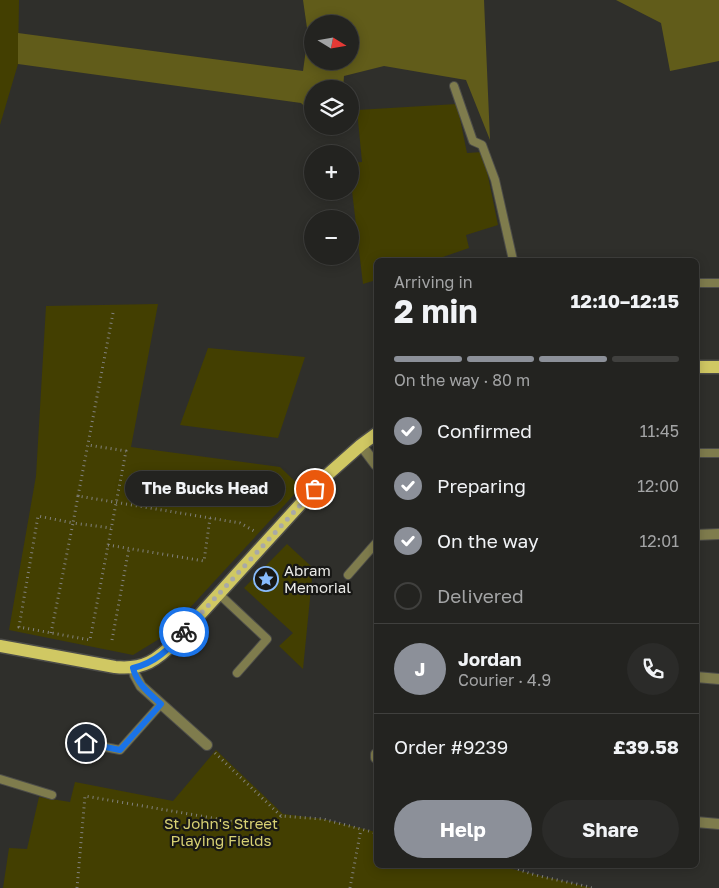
<!DOCTYPE html>
<meta charset="utf-8">
<style>
body{margin:0;font-family:"Golos Text",sans-serif;background:#2b2b29;color:#f1f3f6;height:100vh;display:flex;flex-direction:column;font-size:19px;white-space:nowrap}
*{box-sizing:border-box;margin:0}
p{font-size:16px;color:#a3a4a5}
.icon{flex:none;width:28px;height:28px;fill:none;stroke:currentColor;stroke-width:2;stroke-linecap:round;stroke-linejoin:round}
.map{position:relative;flex:1;overflow:hidden}
.drawer{position:absolute;left:374px;top:258px;width:325px;height:610px;display:flex;flex-direction:column;background:#232320;border-radius:8px;box-shadow:0 2px 12px #0003,0 0 0 1px #40403e}
.drawer>*{flex:none}
.needle{width:32px;rotate:101deg}
.fabs{position:absolute;left:304px;top:15px;display:grid;gap:10px}
.fabs a{display:grid;place-items:center;width:55px;height:55px;border-radius:50%;background:#232320;box-shadow:0 2px 12px #0003,0 0 0 1px #40403e;font-size:25px}
.pin{position:absolute;display:grid;place-items:center;width:42px;height:42px;color:#fff;margin:-21px;border:2px solid #fff;border-radius:50%;box-shadow:0 1px 5px #0007}
.courier{position:absolute;display:grid;place-items:center;width:50px;height:50px;margin:-25px;border:4px solid #1a73e8;border-radius:50%;background:#fff;color:#222;box-shadow:0 1px 6px #0007}
.bubble{position:absolute;height:35px;border-radius:18px;background:#232320;box-shadow:0 2px 12px #0003,0 0 0 1px #40403e;font-size:16px;font-weight:700;line-height:35px;text-align:center}
.headline em{font-style:normal;font-weight:700}
.headline div{display:flex;flex-direction:column-reverse}
.headline{display:flex;align-items:center;justify-content:space-between;height:85px;padding:0 20px}
h1{font-size:32px;font-weight:700;line-height:38px}
.bar{display:grid;grid-template-columns:repeat(4,1fr);gap:8px 5px;align-content:center;height:60px;padding:0 20px}
.bar i{height:6px;border-radius:4px;background:#40403e}
.bar .selected{background:#8c9099}
.bar p{grid-column:span 4}
.line{display:flex;align-items:center;gap:12px;padding:0 20px;border-top:1px solid #40403e}
.line div{flex:1}
.round{display:grid;place-items:center;flex:none;width:52px;height:52px;border-radius:26px;background:#2b2b29}
ol{padding:0 20px;list-style:none}
li{display:flex;align-items:center;gap:15px;height:55px}
li p{margin-inline-start:auto}
li .icon{padding:5px;border-radius:50%;background:#8c9099;color:#fff;stroke-width:4}
li:last-child{color:#a3a4a5}
li i{width:28px;height:28px;border:2px solid #40403e;border-radius:50%}
.primary-button{display:flex;gap:10px;margin-top:auto;padding:10px 20px}
.primary-button a{flex:1;height:58px;border-radius:30px;background:#8c9099;color:#fff;font-size:20px;font-weight:700;line-height:58px;text-align:center}
.primary-button a+a{background:#2b2b29;color:#f1f3f6}
.map>svg:first-child{display:block}
</style>
<div class="map">
<svg width="719" height="888" viewBox="0 0 719 888">
<rect width="100%" height="100%" fill="#2f2f2b"/>
<path fill="#433f01" d="M0 0H19L18 64 0 125Z
M457 104 467 153 483 152 498 225 466 235 469 248 434 260H376V280L363 284 350 174V163L362 162 357 110Z
M158 304 131 447 280 467 301 487 164 636 133 655 9 630 36 476 46 306Z
M208 348 305 357 278 438 180 425Z
M287 544 313 568 303 669 279 646 293 633 244 588Z
M216 750 283 814 323 819 376 832V865H495L592 888H3L9 848 27 849 39 797 70 802 75 782 173 801Z"/>
<path fill="#615c1a" fill-rule="evenodd" d="M303 0H484L490 140 466 80 384 66 344 76 343 89H312V113L301 103 18 64V33L303 71 308 35ZM312 24H350V61H312Z
M616 0H719V61L670 71 661 23Z"/>
<g fill="none" stroke-linecap="round" stroke-linejoin="round">
<defs>
<path id="service" d="M454 86 473 141 482 145 495 180 513 260
M696 283H719
M696 453H719
M348 575 376 543
M219 594 267 639 237 673
M85 743 120 750 161 704
M0 779 52 795"/>
<path id="minor" d="M361 445 376 465
M696 535 719 534
M133 668 135 675 141 686 207 745
M696 677 719 679
M376 758V754
M696 822 719 824"/>
<path id="primary" d="M696 367H719
M0 646 115 667C144 670 157 660 176 641L326 476 361 445 376 434"/>
</defs>
<use href="#service" stroke="#4d4d49" stroke-width="10"/>
<use href="#minor" stroke="#4d4d49" stroke-width="12"/>
<use href="#primary" stroke="#4d4d49" stroke-width="15"/>
<path stroke="#82827e" stroke-width="3" stroke-dasharray="1 4" stroke-linecap="butt" d="M113 313 78 496 240 523 256 532
M78 496 73 523 38 516 19 627 90 640 126 451 88 445
M108 545 204 561 210 518
M51 633 73 523 111 528
M112 640 129 548
M215 753 281 816 323 819 376 833
M509 865C534 878 565 880 592 888
M77 888 85 796 270 828 281 816
M350 888 361 829"/>
<use href="#service" stroke="#7f7c4d" stroke-width="8"/>
<use href="#minor" stroke="#7f7c4d" stroke-width="10"/>
<use href="#primary" stroke="#d0c863" stroke-width="12"/>
</g>
<g fill="none" stroke-linecap="round" stroke-linejoin="round">
<path stroke="#a9a9a6" stroke-width="5" stroke-dasharray="0 9" d="M184 632 315 489"/>
<path stroke="#1a73e8" stroke-width="6" d="M86 743 120 750 161 704C149 693 137 684 133 668 155 663 169 649 184 632"/>
</g>
<defs>
<symbol id="sight-ring" viewBox="-11 -11 22 22"><circle r="9.5" fill="#171715" stroke="#88bbfc" stroke-width="1.5"/><path d="M0-6L1.8-2.2L6-1.7L2.9 1.2L3.7 5.4L0 3.3L-3.7 5.4L-2.9 1.2L-6-1.7L-1.8-2.2Z" fill="#88bbfc"/></symbol>
</defs>
<g fill-rule="evenodd">
<use href="#sight-ring" x="252" y="565" width="28" height="28"/>
</g>
<g text-anchor="middle" dominant-baseline="central" stroke-width="4.5" stroke-linejoin="round" paint-order="stroke">
<g font-size="15" fill="#ebebe8" stroke="#171715" text-anchor="start">
<text x="284" y="570">Abram<tspan x="284" dy="17">Memorial</tspan></text>
</g>
<g font-size="15" fill="#d7d073" stroke="#171715">
<text x="221" y="823">St John's Street<tspan x="221" dy="17">Playing Fields</tspan></text>
</g>
</g>
</svg>
<div class="fabs">
<a><svg class="needle" viewBox="-14 -14 28 28"><path d="M0-13l5 13h-10z" fill="#e53935"/><path d="M0 13l5-13h-10z" fill="#a3a4a5"/></svg></a>
<a><svg class="icon" aria-label="layers" viewBox="0 0 24 24"><path d="M12 4l9 5-9 5-9-5zM3 14l9 5 9-5"/></svg></a>
<a>+</a>
<a>−</a>
</div>
<div class="pin" style="left:315px;top:489px;background:#ea580c"><svg class="icon" aria-label="bag" viewBox="0 0 24 24"><path d="M5 8h14l-1 12H6zM9 8a3 3 0 0 1 6 0"/></svg></div>
<div class="pin" style="left:86px;top:743px;background:#1f2937"><svg class="icon" aria-label="home" viewBox="0 0 24 24"><path d="M3 11l9-7 9 7M6 9v11h12V9"/></svg></div>
<div class="courier" style="left:184px;top:632px"><svg class="icon" aria-label="bike" viewBox="0 0 24 24"><circle cx="6" cy="16" r="4"/><circle cx="18" cy="16" r="4"/><path d="M6 16l4-8h5l3 8M10 8l3 8H6M13 5h3"/></svg></div>
<div class="bubble" style="left:125px;top:471px;width:160px">The Bucks Head</div>
<section class="drawer">
<div class="headline"><div><h1>2 min</h1><p>Arriving in</p></div><em>12:10–12:15</em></div>
<div class="bar"><i class="selected"></i><i class="selected"></i><i class="selected"></i><i></i><p>On the way · 80 m</p></div>
<ol>
<li><svg class="icon" aria-label="check" viewBox="0 0 24 24"><path d="M5 12l5 5 9-10"/></svg>Confirmed<p>11:45</p></li>
<li><svg class="icon" aria-label="check" viewBox="0 0 24 24"><path d="M5 12l5 5 9-10"/></svg>Preparing<p>12:00</p></li>
<li><svg class="icon" aria-label="check" viewBox="0 0 24 24"><path d="M5 12l5 5 9-10"/></svg>On the way<p>12:01</p></li>
<li><i></i>Delivered</li>
</ol>
<div class="line" style="height:90px"><b class="round" style="background:#8c9099;color:#fff">J</b><div><b>Jordan</b><p>Courier · 4.9</p></div><a class="round"><svg class="icon" aria-label="phone" viewBox="0 0 24 24"><path d="M5 4h4l2 5-3 2q2 4 5 5l2-3 5 2v4C11 20 4 13 5 4z"/></svg></a></div>
<div class="line" style="height:65px"><div>Order #9239</div><b>£39.58</b></div>
<div class="primary-button"><a>Help</a><a>Share</a></div>
</section>
</div>
